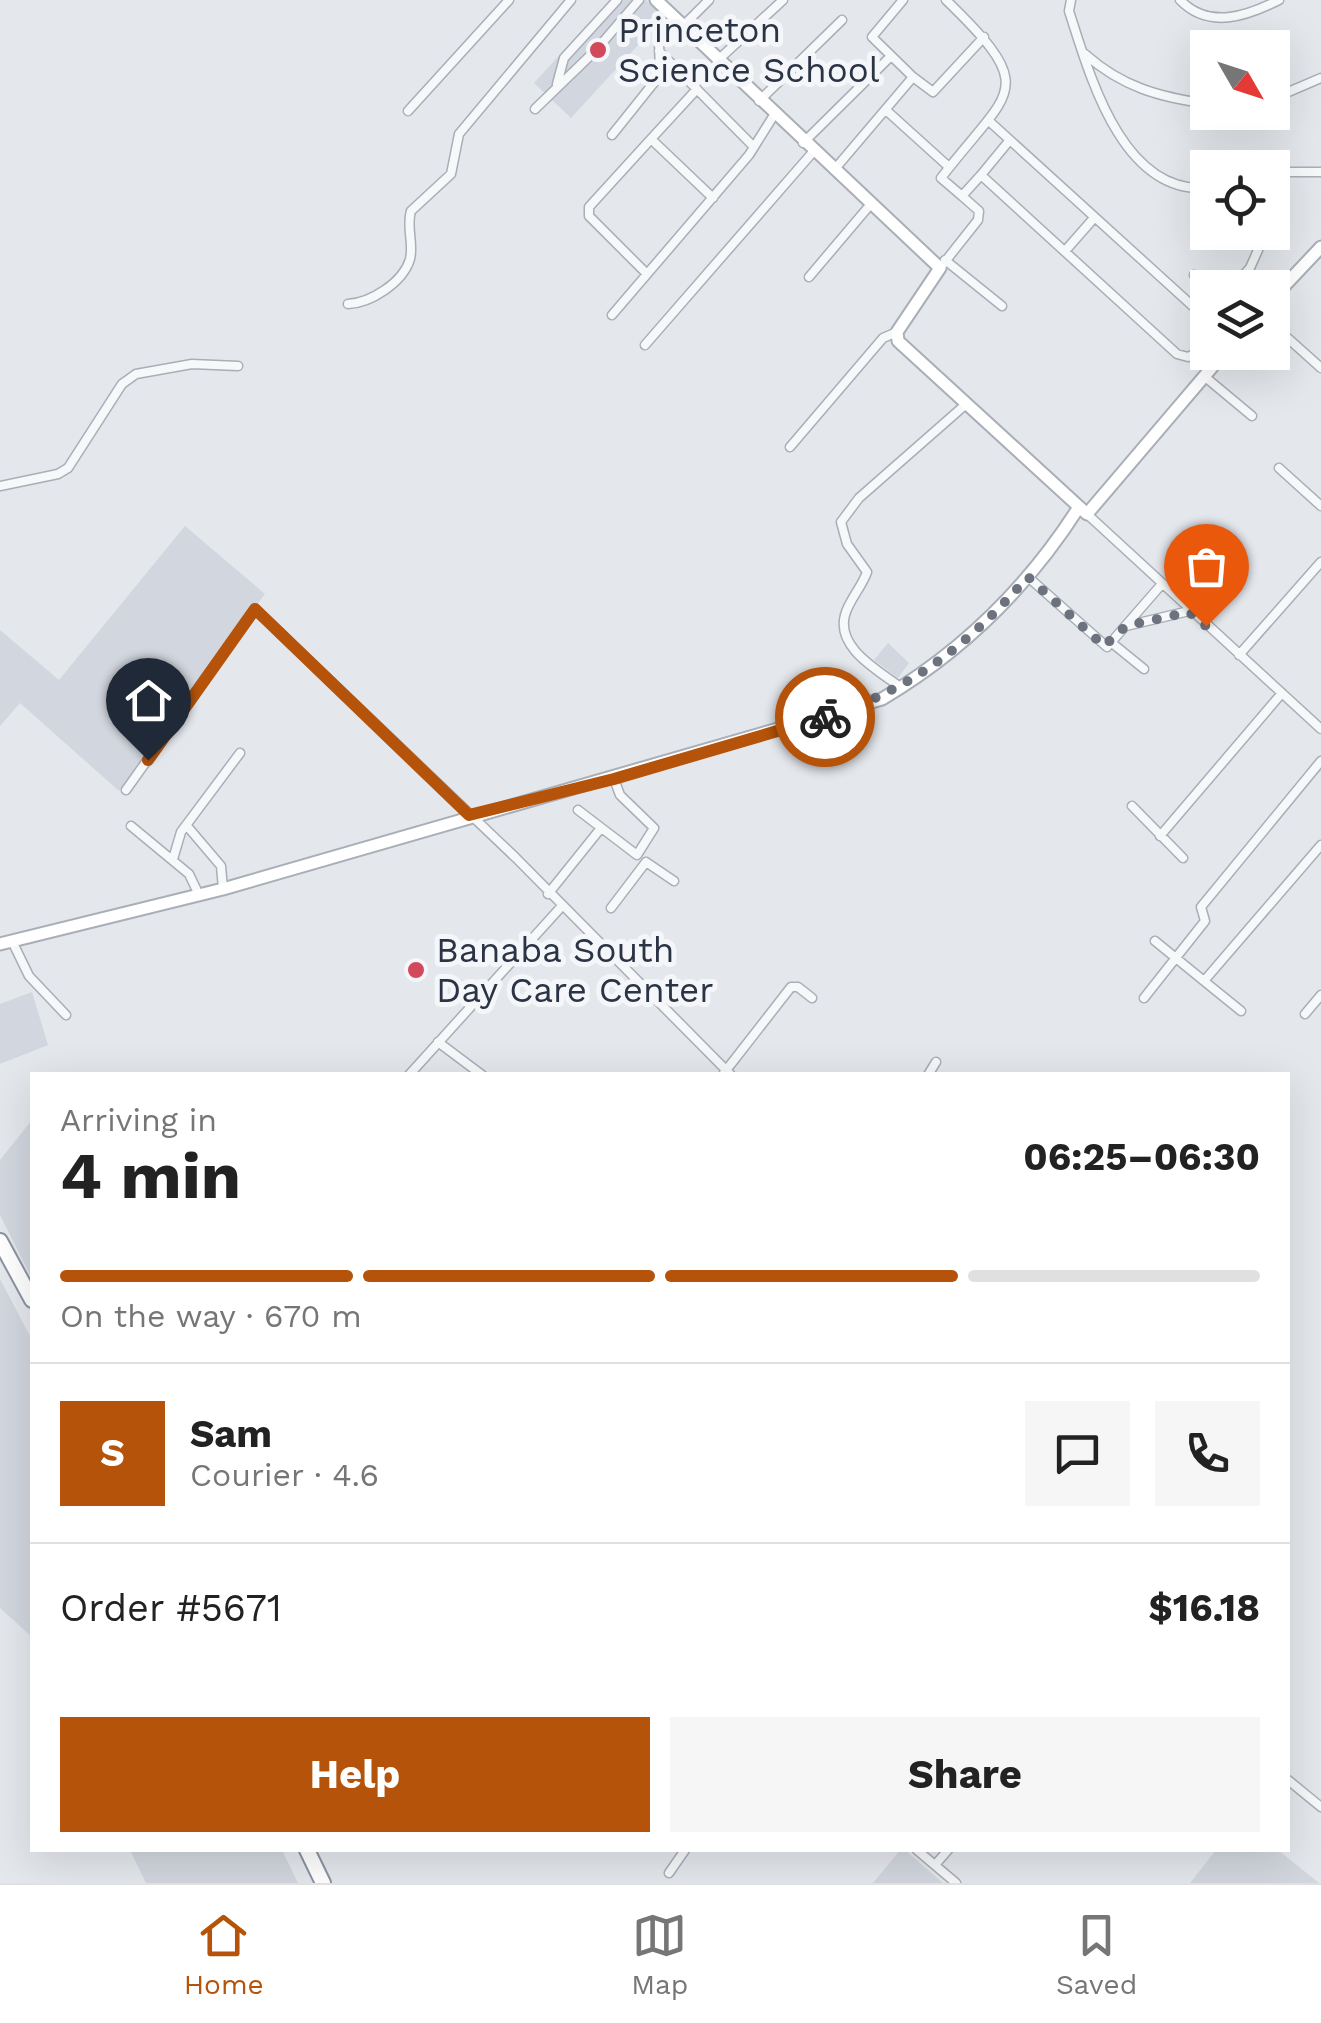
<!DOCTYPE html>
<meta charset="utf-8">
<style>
body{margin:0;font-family:"Work Sans",sans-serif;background:#f6f6f6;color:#222;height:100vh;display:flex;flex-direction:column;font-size:38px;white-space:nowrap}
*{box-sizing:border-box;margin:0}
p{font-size:32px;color:#767676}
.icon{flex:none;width:55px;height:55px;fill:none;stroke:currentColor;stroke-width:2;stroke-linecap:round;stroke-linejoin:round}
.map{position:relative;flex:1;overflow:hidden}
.details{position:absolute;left:30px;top:1072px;width:1260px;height:780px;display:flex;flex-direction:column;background:#fff;border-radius:0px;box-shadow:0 10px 40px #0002}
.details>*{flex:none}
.needle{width:65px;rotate:129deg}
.tools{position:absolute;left:1190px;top:30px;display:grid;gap:20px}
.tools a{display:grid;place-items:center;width:100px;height:100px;border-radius:0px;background:#fff;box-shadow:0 10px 40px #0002;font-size:50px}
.pin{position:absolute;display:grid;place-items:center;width:85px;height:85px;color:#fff;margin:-102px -42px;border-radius:50% 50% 50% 0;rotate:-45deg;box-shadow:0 0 10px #0007}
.pin .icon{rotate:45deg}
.courier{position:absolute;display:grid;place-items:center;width:100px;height:100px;margin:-50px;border:8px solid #b45309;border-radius:50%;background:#fff;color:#222;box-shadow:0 2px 12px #0007}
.head em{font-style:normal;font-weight:700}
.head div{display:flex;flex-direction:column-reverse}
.head{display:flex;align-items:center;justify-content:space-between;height:170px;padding:0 30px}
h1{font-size:65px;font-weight:700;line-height:75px}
.bar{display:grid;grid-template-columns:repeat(4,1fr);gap:15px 10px;align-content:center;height:120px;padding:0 30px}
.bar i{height:12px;border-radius:8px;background:#e0e0e0}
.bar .on{background:#b45309}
.bar p{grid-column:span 4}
.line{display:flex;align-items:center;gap:25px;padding:0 30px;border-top:2px solid #e0e0e0}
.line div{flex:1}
.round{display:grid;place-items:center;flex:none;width:105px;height:105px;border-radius:0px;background:#f6f6f6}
.action{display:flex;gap:20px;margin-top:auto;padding:20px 30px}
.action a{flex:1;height:115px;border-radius:0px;background:#b45309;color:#fff;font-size:40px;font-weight:700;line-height:115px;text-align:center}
.action a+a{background:#f6f6f6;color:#222}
.dock{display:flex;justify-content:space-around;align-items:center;height:140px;border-top:2px solid #e0e0e0;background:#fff;font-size:28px;color:#767676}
.dock a{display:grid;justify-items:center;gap:5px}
.dock .on{color:#b45309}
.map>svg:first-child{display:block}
</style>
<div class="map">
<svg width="1321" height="1883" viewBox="0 0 1321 1883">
<rect width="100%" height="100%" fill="#e4e7ec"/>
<path fill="#d2d6de" d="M610 0H646L663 18 571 118 534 83Z
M185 526 265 594 119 791 20 703 0 726V630L59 680Z
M888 643 909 663 898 678 874 660Z
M32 992 48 1045 0 1064V1004Z
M32 1120V1279L0 1215V1160Z
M0 1279 32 1340V1637L0 1608Z
M130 1850H282L298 1883H146Z
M900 1850H905L943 1883H873Z
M1216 1850H1278L1319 1883H1190Z"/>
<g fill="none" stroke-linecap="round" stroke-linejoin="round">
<defs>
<path id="street" d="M946 0C1041 92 1010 88 941 178L962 196 981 175 1177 354 1188 357 1208 347
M1071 0 1069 11C1090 76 1122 195 1208 188
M1180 0C1209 30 1247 16 1279 0
M682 27 709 0
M659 51 754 147
M1085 54C1122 87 1159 97 1208 104
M717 61 783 0
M913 77 933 92 984 37
M557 84 564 58 617 0
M1272 99 1321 78
M759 101 842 20
M535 109 596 50 639 0
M408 111 509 0
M887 111 949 167
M989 121 1208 320
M612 135 660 75 659 41 675 20
M651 139 697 89
M803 143 891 56
M834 170 913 77 872 37 903 0
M1272 172H1321
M981 175 1009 141
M1272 217 1283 171
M1065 251 1094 218
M945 260 1002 306
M940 268 978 220 979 211 962 196
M647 274 589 216V207L651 139 713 198
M1194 275 1210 288
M809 277 870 205
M1232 288 1250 268 1266 232
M348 304C370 303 403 283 410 259 414 243 406 227 411 211L451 174 459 134 571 0
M612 315 749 155 774 115
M1272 324 1321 368
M645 345 813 152
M1204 376 1252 416
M790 447 883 338 897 332
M1279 468 1321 506
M0 486 58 474 68 468 122 384 136 374 192 364 238 366
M1087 514 1321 729
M1028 577 1107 647 1161 585
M1126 626 1189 611
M1112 643 1144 669
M1239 655 1321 562
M900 687C878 670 836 648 845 615 849 600 862 587 867 572L847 544 841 522 859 498 965 405
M126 790 255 609 516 858 731 1075
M1132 806 1183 858
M578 810 637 855 654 828 620 795 614 779
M131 826 189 874 199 895
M187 826 221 866 223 889
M1160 836 1282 693
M173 859 181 832 240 753
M548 894 601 828
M611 908 646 862 674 881
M12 941 29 976 66 1015
M1155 941 1204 981
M1144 998 1205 921 1201 907 1321 761
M1241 1011 1204 981 1321 845
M1305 1014 1321 995
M438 1042 482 1075
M724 1073 791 987H798L812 998
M409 1075 561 907
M928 1075 936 1062
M1288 1780 1321 1807
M917 1850 956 1883
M935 1865 948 1850
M669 1873 685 1850"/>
<path id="secondary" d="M656 0 940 268 897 332 898 341 1087 514 1225 352
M1272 299 1321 247
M0 944 223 889 882 699C963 651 1028 587 1079 507"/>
<path id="highway" d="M0 1241 32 1300
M307 1850 323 1883"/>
</defs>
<use href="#street" stroke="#a9aeb7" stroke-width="11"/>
<use href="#secondary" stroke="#a9aeb7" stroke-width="15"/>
<use href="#highway" stroke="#8b94a3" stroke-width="18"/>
<use href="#street" stroke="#f7f8fa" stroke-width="8"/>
<use href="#secondary" stroke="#fff" stroke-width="11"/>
<use href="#highway" stroke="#fff" stroke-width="14"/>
</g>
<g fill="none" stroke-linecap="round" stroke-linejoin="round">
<path stroke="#6c737f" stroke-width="10" stroke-dasharray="0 18" d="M825 717C914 689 967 645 1028 577L1104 646 1126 626 1189 612 1206 626"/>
<path stroke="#b45309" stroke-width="12" d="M148 760 255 609 469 815 614 779 825 717"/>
</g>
<g fill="#d1495b" stroke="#f4f6f9" stroke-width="4">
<circle cx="598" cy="50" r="10"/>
<circle cx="416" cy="970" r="10"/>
</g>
<g text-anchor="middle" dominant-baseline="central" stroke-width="10" stroke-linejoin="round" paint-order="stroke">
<g font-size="35" fill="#2b3445" stroke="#f4f6f9" text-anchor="start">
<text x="618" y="30">Princeton<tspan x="618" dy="40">Science School</tspan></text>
<text x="436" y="950">Banaba South<tspan x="436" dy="40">Day Care Center</tspan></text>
</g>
</g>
</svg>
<div class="tools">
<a><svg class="needle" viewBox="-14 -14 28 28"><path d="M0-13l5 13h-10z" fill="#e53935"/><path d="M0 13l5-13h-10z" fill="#767676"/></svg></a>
<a><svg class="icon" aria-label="locate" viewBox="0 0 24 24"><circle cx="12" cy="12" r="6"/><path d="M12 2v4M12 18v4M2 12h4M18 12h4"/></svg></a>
<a><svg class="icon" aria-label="layers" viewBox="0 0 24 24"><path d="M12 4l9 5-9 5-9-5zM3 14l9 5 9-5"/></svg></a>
</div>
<div class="pin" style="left:1206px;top:626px;background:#ea580c"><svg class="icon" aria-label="bag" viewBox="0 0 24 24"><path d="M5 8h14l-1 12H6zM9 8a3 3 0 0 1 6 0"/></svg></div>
<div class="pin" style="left:148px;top:760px;background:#1f2937"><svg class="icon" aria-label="home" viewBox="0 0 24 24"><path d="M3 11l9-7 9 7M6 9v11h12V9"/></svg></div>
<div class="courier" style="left:825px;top:717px"><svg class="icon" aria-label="bike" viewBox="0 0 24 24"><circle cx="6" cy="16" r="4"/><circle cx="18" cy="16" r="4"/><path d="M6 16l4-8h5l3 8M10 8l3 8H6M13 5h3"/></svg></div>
<section class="details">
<div class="head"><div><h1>4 min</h1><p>Arriving in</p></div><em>06:25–06:30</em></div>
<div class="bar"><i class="on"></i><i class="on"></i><i class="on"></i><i></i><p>On the way · 670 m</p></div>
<div class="line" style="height:180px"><b class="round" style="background:#b45309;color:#fff">S</b><div><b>Sam</b><p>Courier · 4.6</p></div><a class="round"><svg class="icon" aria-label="chat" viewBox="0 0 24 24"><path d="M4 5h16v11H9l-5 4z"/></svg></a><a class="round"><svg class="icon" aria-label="phone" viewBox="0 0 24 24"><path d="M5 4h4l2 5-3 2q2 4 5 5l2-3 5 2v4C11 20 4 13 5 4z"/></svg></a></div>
<div class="line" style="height:130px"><div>Order #5671</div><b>$16.18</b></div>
<div class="action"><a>Help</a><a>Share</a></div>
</section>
</div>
<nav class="dock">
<a class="on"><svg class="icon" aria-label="home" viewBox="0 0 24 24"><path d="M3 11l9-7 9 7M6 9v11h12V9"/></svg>Home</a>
<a><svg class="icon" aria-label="map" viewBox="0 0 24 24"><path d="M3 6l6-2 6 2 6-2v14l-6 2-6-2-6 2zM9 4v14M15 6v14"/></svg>Map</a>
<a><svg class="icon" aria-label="saved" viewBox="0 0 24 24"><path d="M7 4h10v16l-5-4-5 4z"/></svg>Saved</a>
</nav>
